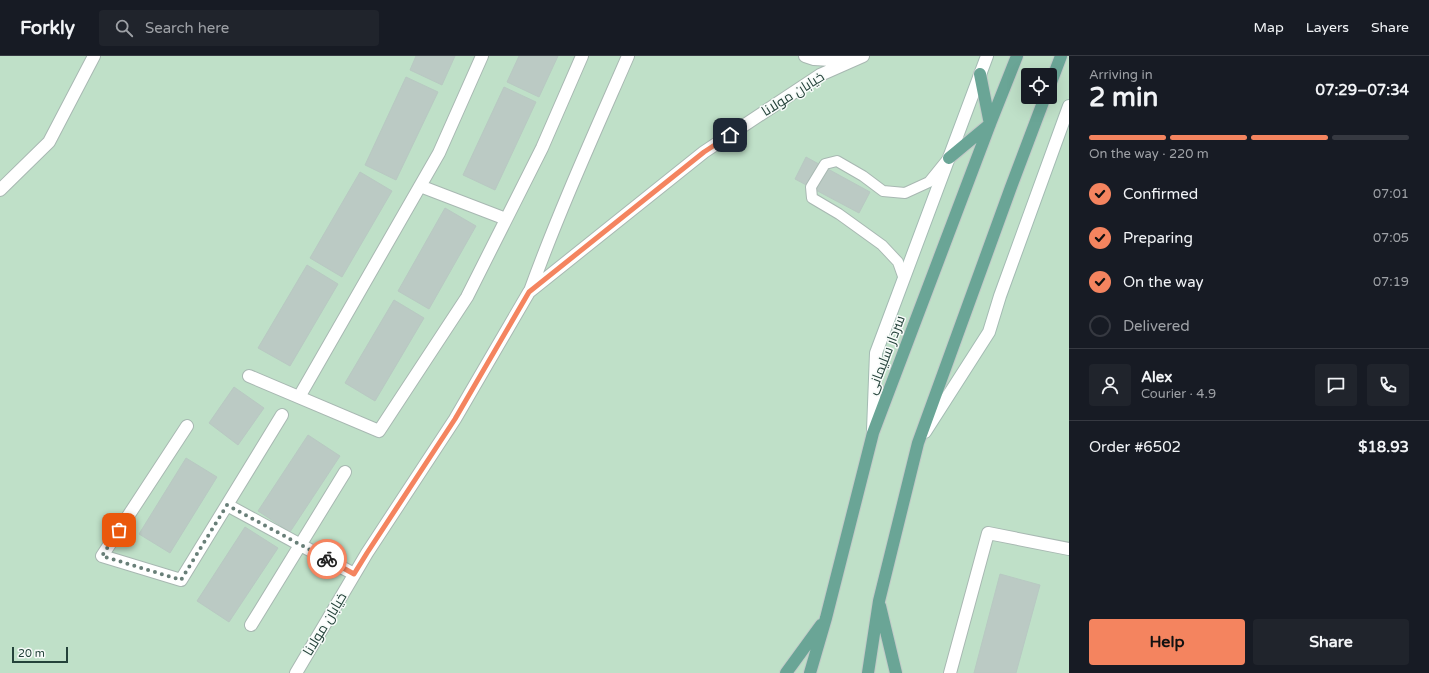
<!DOCTYPE html>
<meta charset="utf-8">
<style>
body{margin:0;font-family:"Varela Round",Cairo,sans-serif;background:#20242c;color:#f1f3f6;height:100vh;display:flex;flex-direction:column;font-size:15px;white-space:nowrap}
*{box-sizing:border-box;margin:0}
p{font-size:13px;color:#9ea1a6}
.icon{flex:none;width:22px;height:22px;fill:none;stroke:currentColor;stroke-width:2;stroke-linecap:round;stroke-linejoin:round}
.map{position:relative;flex:1;overflow:hidden}
.side{display:flex;flex-direction:column;background:#171b24;width:360px}
.side>*{flex:none}
.buttons{position:absolute;left:1021px;top:12px;display:grid;gap:8px}
.buttons a{display:grid;place-items:center;width:36px;height:36px;border-radius:4px;background:#171b24;box-shadow:0 4px 16px #0002;font-size:20px}
.scale{position:absolute;left:12px;bottom:10px;width:56px;box-sizing:border-box;padding-left:4px;border:2px solid #24423a;border-top:0;font-size:11px;line-height:14px;white-space:nowrap;color:#24423a;-webkit-text-stroke:3px #f7fbf9;paint-order:stroke}
.pin{position:absolute;display:grid;place-items:center;width:34px;height:34px;color:#fff;margin:-17px;border-radius:8px;box-shadow:0 2px 6px #0006}
.courier{position:absolute;display:grid;place-items:center;width:40px;height:40px;margin:-20px;border:3px solid #f4845f;border-radius:50%;background:#fff;color:#222;box-shadow:0 1px 5px #0007}
.head em{font-style:normal;font-weight:700}
.head div{display:flex;flex-direction:column-reverse}
.head{display:flex;align-items:center;justify-content:space-between;height:68px;padding:0 20px}
h1{font-size:26px;font-weight:700;line-height:30px}
.bar{display:grid;grid-template-columns:repeat(4,1fr);gap:6px 4px;align-content:center;height:48px;padding:0 20px}
.bar i{height:5px;border-radius:3px;background:#363941}
.bar .on{background:#f4845f}
.bar p{grid-column:span 4}
.line{display:flex;align-items:center;gap:10px;padding:0 20px;border-top:1px solid #363941}
.line div{flex:1}
.round{display:grid;place-items:center;flex:none;width:42px;height:42px;border-radius:4px;background:#20242c}
ol{padding:0 20px;list-style:none}
li{display:flex;align-items:center;gap:12px;height:44px}
li p{margin-inline-start:auto}
li .icon{padding:4px;border-radius:50%;background:#f4845f;color:#111;stroke-width:4}
li:last-child{color:#9ea1a6}
li i{width:22px;height:22px;border:2px solid #363941;border-radius:50%}
.button{display:flex;gap:8px;margin-top:auto;padding:8px 20px}
.button a{flex:1;height:46px;border-radius:4px;background:#f4845f;color:#111;font-size:16px;font-weight:700;line-height:46px;text-align:center}
.button a+a{background:#20242c;color:#f1f3f6}
header{display:flex;align-items:center;gap:24px;box-sizing:border-box;height:56px;padding:0 20px;background:#171b24;border-bottom:1px solid #363941}
header strong{font-size:19px}
nav{display:flex;gap:22px;margin-inline-start:auto;font-size:14px}
.search{width:280px;height:36px;background:#20242c;display:flex;align-items:center;gap:10px;box-sizing:border-box;padding:0 14px;border-radius:4px;color:#9ea1a6;font-size:15px}
main{display:flex;flex:1;min-height:0}
.map>svg:first-child{display:block}
</style>
<header>
<strong>Forkly</strong>
<div class="search"><svg class="icon" aria-label="search" viewBox="0 0 24 24"><circle cx="10" cy="10" r="6"/><path d="M15 15l6 6"/></svg>Search here</div>
<nav><a>Map</a><a>Layers</a><a>Share</a></nav>
</header>
<main>
<div class="map">
<svg width="1069" height="617" viewBox="0 0 1069 617">
<rect width="100%" height="100%" fill="#e6efeb"/>
<path fill="#bfe0c8" fill-rule="evenodd" d="M0 0H1069V617H0ZM1028 19H1050V41H1028Z"/>
<path fill="#bbcac4" stroke="#b8c9c2" d="M416 0H455L442 29 410 14Z
M519 0H558L539 41 507 26Z
M406 21 438 36 396 124 365 109Z
M504 31 536 46 495 134 463 119Z
M806 101 870 136 859 157 795 123Z
M360 116 392 135 342 221 310 202Z
M445 152 476 170 429 253 398 235Z
M307 209 338 228 290 310 258 292Z
M394 244 424 262 375 345 345 327Z
M234 331 264 352 238 389 209 367Z
M308 379 340 400 290 476 258 455Z
M186 402 217 421 170 497 139 478Z
M245 471 278 492 229 566 197 545Z
M1000 518 1040 529 1016 617H974Z"/>
<g fill="none" stroke-linecap="round" stroke-linejoin="round">
<defs>
<path id="service" d="M904 223 898 206 882 189 839 158 812 142 811 131 825 108 837 105 863 120 883 135 905 137 929 126 946 105"/>
<path id="minor" d="M805 0 814 3 849 5
M420 130 506 163
M530 235C559 155 594 78 628 0
M249 320 379 375 467 241 542 92 582 0
M299 341 439 97 482 0
M187 370 102 500 181 524 282 359
M227 449 354 518
M251 569 345 416
M296 617 367 497 455 363 529 236 704 96 820 19 863 0
M950 617 988 477 1069 493"/>
<path id="tertiary" d="M0 134 49 86 94 0"/>
<path id="secondary" d="M873 374 876 297 987 0
M925 376 989 276 1000 240 1069 50"/>
<path id="primary" d="M1050 29 1061 0
M949 102 990 68 980 18
M880 550 896 617
M786 617 821 569
M810 617 826 562 873 377 990 68 1017 0
M868 617 879 545 918 387 1011 131 1045 41"/>
</defs>
<use href="#service" stroke="#a8b8b2" stroke-width="12"/>
<use href="#minor" stroke="#a8b8b2" stroke-width="14"/>
<use href="#tertiary" stroke="#a8b8b2" stroke-width="14"/>
<use href="#secondary" stroke="#a4bbb3" stroke-width="14"/>
<use href="#primary" stroke="#c2cac8" stroke-width="14"/>
<use href="#service" stroke="#fff" stroke-width="10"/>
<use href="#minor" stroke="#fff" stroke-width="12"/>
<use href="#tertiary" stroke="#fff" stroke-width="12"/>
<use href="#secondary" stroke="#fff" stroke-width="12"/>
<use href="#primary" stroke="#6aa596" stroke-width="12"/>
</g>
<g fill="none" stroke-linecap="round" stroke-linejoin="round">
<path stroke="#687f78" stroke-width="4" stroke-dasharray="0 7.2" d="M119 474 102 500 181 524 227 449 327 503"/>
<path stroke="#f4845f" stroke-width="5" d="M327 503 354 518 367 497 455 363 529 236 704 96 730 79"/>
</g>
<g text-anchor="middle" dominant-baseline="central" stroke-width="3" stroke-linejoin="round" paint-order="stroke">
<g font-size="14" fill="#24423a" stroke="#f7fbf9">
<text transform="translate(793 38) rotate(-32)">خیابان مولانا</text>
<text transform="translate(886 299) rotate(-69)">سردار سلیمانی</text>
<text transform="translate(325 568) rotate(-59)">خیابان مولانا</text>
</g>
</g>
</svg>
<div class="buttons">
<a><svg class="icon" aria-label="locate" viewBox="0 0 24 24"><circle cx="12" cy="12" r="6"/><path d="M12 2v4M12 18v4M2 12h4M18 12h4"/></svg></a>
</div>
<div class="scale">20 m</div>
<div class="pin" style="left:119px;top:474px;background:#ea580c"><svg class="icon" aria-label="bag" viewBox="0 0 24 24"><path d="M5 8h14l-1 12H6zM9 8a3 3 0 0 1 6 0"/></svg></div>
<div class="pin" style="left:730px;top:79px;background:#1f2937"><svg class="icon" aria-label="home" viewBox="0 0 24 24"><path d="M3 11l9-7 9 7M6 9v11h12V9"/></svg></div>
<div class="courier" style="left:327px;top:503px"><svg class="icon" aria-label="bike" viewBox="0 0 24 24"><circle cx="6" cy="16" r="4"/><circle cx="18" cy="16" r="4"/><path d="M6 16l4-8h5l3 8M10 8l3 8H6M13 5h3"/></svg></div>
</div>
<section class="side">
<div class="head"><div><h1>2 min</h1><p>Arriving in</p></div><em>07:29–07:34</em></div>
<div class="bar"><i class="on"></i><i class="on"></i><i class="on"></i><i></i><p>On the way · 220 m</p></div>
<ol>
<li><svg class="icon" aria-label="check" viewBox="0 0 24 24"><path d="M5 12l5 5 9-10"/></svg>Confirmed<p>07:01</p></li>
<li><svg class="icon" aria-label="check" viewBox="0 0 24 24"><path d="M5 12l5 5 9-10"/></svg>Preparing<p>07:05</p></li>
<li><svg class="icon" aria-label="check" viewBox="0 0 24 24"><path d="M5 12l5 5 9-10"/></svg>On the way<p>07:19</p></li>
<li><i></i>Delivered</li>
</ol>
<div class="line" style="height:72px"><a class="round"><svg class="icon" aria-label="person" viewBox="0 0 24 24"><circle cx="12" cy="8" r="4"/><path d="M4 21q1-7 8-7t8 7"/></svg></a><div><b>Alex</b><p>Courier · 4.9</p></div><a class="round"><svg class="icon" aria-label="chat" viewBox="0 0 24 24"><path d="M4 5h16v11H9l-5 4z"/></svg></a><a class="round"><svg class="icon" aria-label="phone" viewBox="0 0 24 24"><path d="M5 4h4l2 5-3 2q2 4 5 5l2-3 5 2v4C11 20 4 13 5 4z"/></svg></a></div>
<div class="line" style="height:52px"><div>Order #6502</div><b>$18.93</b></div>
<div class="button"><a>Help</a><a>Share</a></div>
</section>
</main>
